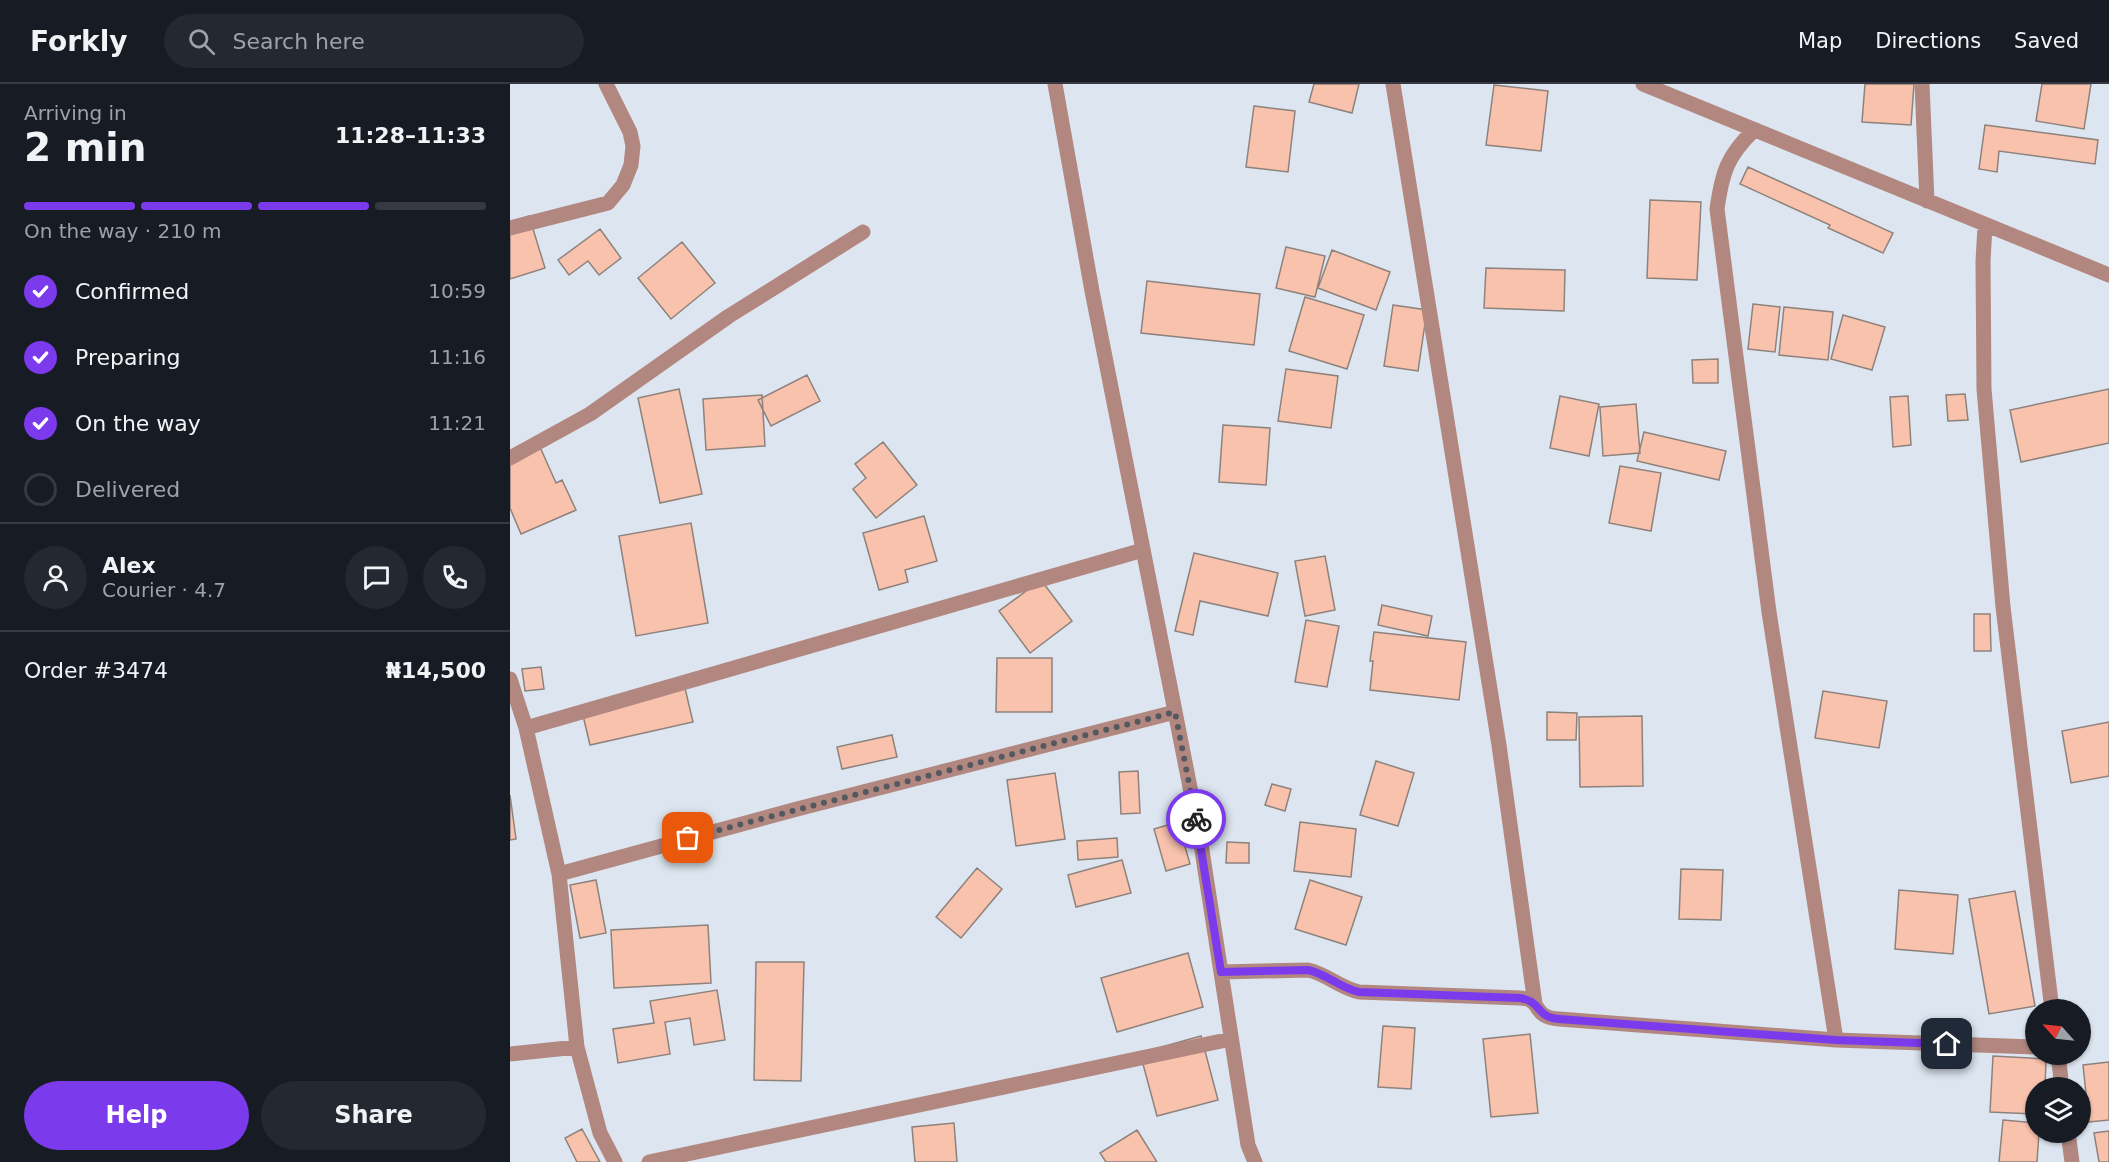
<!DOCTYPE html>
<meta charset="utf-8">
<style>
body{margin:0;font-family:"DejaVu Sans",sans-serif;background:#242831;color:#f1f3f6;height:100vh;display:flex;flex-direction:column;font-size:22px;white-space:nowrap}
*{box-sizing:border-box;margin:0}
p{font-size:20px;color:#9ea1a6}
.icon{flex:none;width:33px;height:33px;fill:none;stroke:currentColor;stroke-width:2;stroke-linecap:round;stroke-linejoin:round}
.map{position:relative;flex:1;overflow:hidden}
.drawer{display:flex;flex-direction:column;background:#171b24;width:510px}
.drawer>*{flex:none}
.needle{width:39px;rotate:297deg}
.fabs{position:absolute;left:1515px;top:915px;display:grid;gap:12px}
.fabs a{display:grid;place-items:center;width:66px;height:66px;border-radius:50%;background:#171b24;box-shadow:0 2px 4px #0004;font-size:30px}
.pin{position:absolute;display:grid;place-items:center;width:51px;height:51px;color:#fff;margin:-26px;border-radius:12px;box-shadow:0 3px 9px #0006}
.courier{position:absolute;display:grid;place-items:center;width:60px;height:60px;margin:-30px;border:4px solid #7c3aed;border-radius:50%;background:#fff;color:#222;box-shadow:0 2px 8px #0007}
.summary em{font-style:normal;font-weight:600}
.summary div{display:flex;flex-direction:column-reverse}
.summary{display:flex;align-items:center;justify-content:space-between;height:102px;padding:0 24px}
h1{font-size:39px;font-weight:600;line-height:45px}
.bar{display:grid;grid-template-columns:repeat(4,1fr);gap:9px 6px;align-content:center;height:72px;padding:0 24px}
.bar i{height:8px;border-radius:4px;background:#363941}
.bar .active{background:#7c3aed}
.bar p{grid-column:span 4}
.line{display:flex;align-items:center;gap:15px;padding:0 24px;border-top:2px solid #363941}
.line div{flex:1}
.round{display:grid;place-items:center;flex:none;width:63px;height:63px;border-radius:32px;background:#242831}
ol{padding:0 24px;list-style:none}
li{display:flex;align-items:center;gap:18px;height:66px}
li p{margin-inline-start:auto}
li .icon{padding:6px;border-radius:50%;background:#7c3aed;color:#fff;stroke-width:4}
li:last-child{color:#9ea1a6}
li i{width:33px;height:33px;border:3px solid #363941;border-radius:50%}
.cta{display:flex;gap:12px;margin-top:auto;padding:12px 24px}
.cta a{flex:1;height:69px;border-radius:36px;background:#7c3aed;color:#fff;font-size:24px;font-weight:600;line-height:69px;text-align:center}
.cta a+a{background:#242831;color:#f1f3f6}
header{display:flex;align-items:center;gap:36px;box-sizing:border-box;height:84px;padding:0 30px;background:#171b24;border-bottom:2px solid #363941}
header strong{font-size:28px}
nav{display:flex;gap:33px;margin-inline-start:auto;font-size:21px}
.search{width:420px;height:54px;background:#242831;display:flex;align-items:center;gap:15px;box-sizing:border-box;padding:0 21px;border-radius:33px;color:#9ea1a6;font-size:22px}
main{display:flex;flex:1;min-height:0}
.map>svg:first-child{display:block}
</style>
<header>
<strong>Forkly</strong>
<div class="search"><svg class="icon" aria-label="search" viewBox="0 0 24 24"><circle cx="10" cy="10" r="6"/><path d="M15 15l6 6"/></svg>Search here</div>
<nav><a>Map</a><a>Directions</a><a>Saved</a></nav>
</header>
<main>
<section class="drawer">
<div class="summary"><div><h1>2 min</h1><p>Arriving in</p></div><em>11:28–11:33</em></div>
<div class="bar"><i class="active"></i><i class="active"></i><i class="active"></i><i></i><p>On the way · 210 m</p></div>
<ol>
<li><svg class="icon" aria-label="check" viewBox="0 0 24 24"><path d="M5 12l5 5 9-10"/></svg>Confirmed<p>10:59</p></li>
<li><svg class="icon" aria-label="check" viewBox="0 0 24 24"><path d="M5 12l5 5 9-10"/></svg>Preparing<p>11:16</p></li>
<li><svg class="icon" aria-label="check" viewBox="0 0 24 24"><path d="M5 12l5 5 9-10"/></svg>On the way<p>11:21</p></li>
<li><i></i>Delivered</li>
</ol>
<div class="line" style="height:108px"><a class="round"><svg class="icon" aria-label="person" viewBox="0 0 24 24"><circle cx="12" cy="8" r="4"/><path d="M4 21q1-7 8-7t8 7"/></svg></a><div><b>Alex</b><p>Courier · 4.7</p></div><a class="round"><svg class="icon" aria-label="chat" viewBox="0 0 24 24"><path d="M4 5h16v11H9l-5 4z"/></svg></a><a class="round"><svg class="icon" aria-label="phone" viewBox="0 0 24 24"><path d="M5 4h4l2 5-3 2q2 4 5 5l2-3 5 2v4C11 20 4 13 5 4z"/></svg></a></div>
<div class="line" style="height:78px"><div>Order #3474</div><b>₦14,500</b></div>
<div class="cta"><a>Help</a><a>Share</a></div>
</section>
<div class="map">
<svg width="1599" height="1078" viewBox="0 0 1599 1078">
<rect width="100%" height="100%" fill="#dde6f0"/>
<path fill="#f9c2ad" stroke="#8e827d" stroke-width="1.5" d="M804 0H849L842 29 799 18Z
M1355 0H1404L1401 41 1352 38Z
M1532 0H1581L1574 45 1526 37Z
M984 1 1038 7 1031 67 976 61Z
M744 22 785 27 778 88 736 83Z
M1475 41 1588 56 1585 80 1489 67 1487 88 1469 85Z
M1238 83 1383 149 1373 169 1318 144 1320 141 1230 100Z
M1140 116 1191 118 1187 196 1137 194Z
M19 132 35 184 0 195V138Z
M90 145 111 174 89 191 78 177 59 191 48 176Z
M172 158 205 199 161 235 128 194Z
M776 163 815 172 805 213 766 204Z
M822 166 880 188 866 226 808 204Z
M976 184 1055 186 1054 227 974 224Z
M637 197 750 210 744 261 631 249Z
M795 213 854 231 837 285 779 267Z
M1243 220 1270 223 1265 268 1238 265Z
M883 221 917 226 908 287 874 282Z
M1274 223 1323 228 1318 276 1269 271Z
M1333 231 1375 243 1362 286 1321 275Z
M1208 275V299H1183L1182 276Z
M776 285 828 292 821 344 768 337Z
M297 291 310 317 261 342 248 316Z
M169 305 192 410 150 419 128 314Z
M1599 305V359L1511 378 1500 326Z
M1455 310 1458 336 1438 337 1436 311Z
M252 311 255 362 196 366 193 315Z
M1050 312 1089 320 1079 372 1040 364Z
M1398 312 1401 361 1383 363 1380 313Z
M1126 320 1130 369 1093 372 1090 323Z
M713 341 760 344 756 401 709 398Z
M1134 348 1216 367 1209 396 1127 377Z
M373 358 407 401 366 434 343 405 356 394 345 380Z
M30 363 46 399 52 396 66 426 11 450 0 424V377Z
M1110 382 1151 389 1141 447 1099 439Z
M414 432 427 477 395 486 398 498 369 506 353 449Z
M181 439 198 539 126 552 109 452Z
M684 469 768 489 758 532 690 517 683 551 665 547Z
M815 472 825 526 795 532 785 477Z
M531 496 562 537 520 569 489 527Z
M872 521 922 532 918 552 868 541Z
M1464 530H1480L1481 567H1464Z
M796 536 829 542 817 603 785 598Z
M864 548 956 558 949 616 860 606 863 577H860Z
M487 574H542V628H486Z
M31 583 34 605 15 607 12 585Z
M174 600 183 638 80 661 71 623Z
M1313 607 1377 617 1369 664 1305 654Z
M1037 628 1067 629 1066 656H1037Z
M1132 632 1133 702 1070 703 1069 633Z
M1599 638V692L1561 699 1552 647Z
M382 651 387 673 332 685 327 663Z
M866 677 904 689 888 742 850 731Z
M628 687 630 729 611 730 609 688Z
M545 689 555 755 506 762 497 696Z
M762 700 781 705 775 727 755 721Z
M0 711 6 755 0 756Z
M668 738 680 780 656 787 644 745Z
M790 738 846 745 841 793 784 787Z
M607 754 608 773 568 776 567 757Z
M717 758 739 759V779H716Z
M612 776 621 809 566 823 558 791Z
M467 784 492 805 451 854 426 833Z
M1171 785 1213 786 1211 836 1169 835Z
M86 796 96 849 70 854 60 801Z
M800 796 852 813 836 861 785 845Z
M1389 806 1448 811 1443 870 1385 865Z
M1505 807 1525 922 1479 930 1459 815Z
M198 841 201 899 104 904 101 846Z
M678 869 693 923 607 948 591 894Z
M246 878H294L291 997 244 996Z
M207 906 215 956 184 961 180 934 155 938 160 970 108 979 103 945 144 939 140 917Z
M873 942 905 944 901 1005 868 1003Z
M1020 950 1028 1029 981 1033 973 955Z
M691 952 708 1016 647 1032 630 969Z
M1483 972 1536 975 1535 1004H1526V1030L1480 1028Z
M1599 978V1036L1579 1038 1573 981Z
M1493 1036 1526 1039V1048H1529L1527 1078H1489Z
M444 1039 447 1078H405L402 1043Z
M72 1045 90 1078H67L55 1054Z
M627 1046 647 1078H596L590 1069Z
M1599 1047V1078H1589L1584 1049Z"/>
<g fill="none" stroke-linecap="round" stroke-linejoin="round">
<path stroke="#b18780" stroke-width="15" d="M545 0 582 207 690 754 738 1061 745 1078
M883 0 989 661 1025 920C1031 931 1036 934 1049 935L1326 956 1526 963
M1133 0 1599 191
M1412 0 1417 117
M1244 46C1217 72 1212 89 1207 125L1259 528 1326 956
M1475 142 1473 177 1474 305 1493 523 1542 926
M0 144 98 119 113 101 121 81 123 62 120 48 96 0
M0 374 80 330 219 232 353 148
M0 595 16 644 49 790 67 963 90 1049 105 1078
M16 644 633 466
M49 790 287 725 665 628
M711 888 798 886C817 890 830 904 849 908L1010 914 1019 915 1025 920
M0 970 67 963
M1548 970 1552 1004
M1558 1048 1562 1078
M139 1078 721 955"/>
</g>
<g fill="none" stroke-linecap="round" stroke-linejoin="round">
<path stroke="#54595f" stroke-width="6" stroke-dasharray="0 10.8" d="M178 754 665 628 686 735"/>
<path stroke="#7c3aed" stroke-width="8" d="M686 735 711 888 798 886C817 890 830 904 849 908L1010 914C1032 917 1025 933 1049 935L1326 956 1437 960"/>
</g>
</svg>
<div class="fabs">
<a><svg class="needle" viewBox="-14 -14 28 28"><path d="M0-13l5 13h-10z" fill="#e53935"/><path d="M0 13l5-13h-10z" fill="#9ea1a6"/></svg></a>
<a><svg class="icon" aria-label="layers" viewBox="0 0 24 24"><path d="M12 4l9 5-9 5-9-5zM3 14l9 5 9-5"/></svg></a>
</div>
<div class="pin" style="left:178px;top:754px;background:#ea580c"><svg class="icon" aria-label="bag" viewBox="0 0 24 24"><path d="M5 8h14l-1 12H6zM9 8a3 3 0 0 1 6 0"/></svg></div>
<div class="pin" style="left:1437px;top:960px;background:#1f2937"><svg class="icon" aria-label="home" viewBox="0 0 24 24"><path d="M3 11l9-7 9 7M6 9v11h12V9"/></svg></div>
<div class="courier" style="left:686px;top:735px"><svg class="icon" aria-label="bike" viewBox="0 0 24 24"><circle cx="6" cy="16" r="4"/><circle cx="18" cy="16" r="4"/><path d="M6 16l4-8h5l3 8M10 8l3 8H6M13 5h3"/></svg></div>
</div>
</main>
